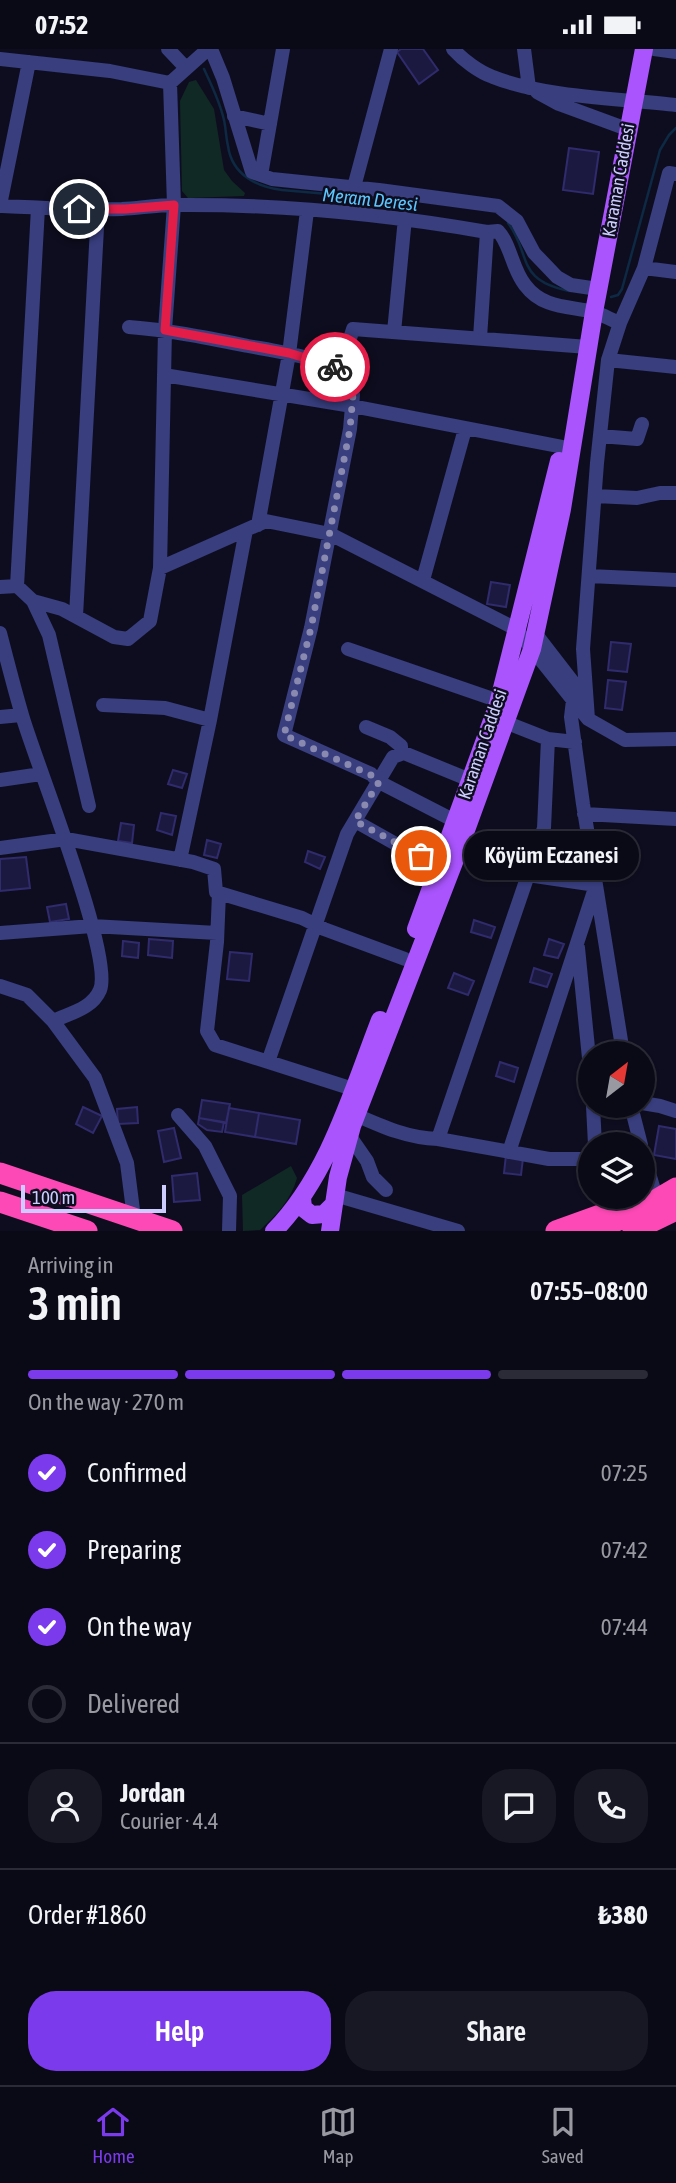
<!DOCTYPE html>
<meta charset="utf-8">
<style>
body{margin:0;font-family:"Asap Condensed",sans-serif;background:#181824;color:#f1f3f6;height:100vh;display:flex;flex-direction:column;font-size:26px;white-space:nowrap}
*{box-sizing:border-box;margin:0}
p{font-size:23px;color:#999aa1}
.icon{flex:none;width:38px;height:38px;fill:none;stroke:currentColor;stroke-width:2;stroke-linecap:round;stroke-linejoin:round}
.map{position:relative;height:1182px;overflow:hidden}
.details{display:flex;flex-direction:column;background:#0a0a17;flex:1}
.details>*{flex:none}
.needle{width:46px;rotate:31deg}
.buttons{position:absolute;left:578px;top:992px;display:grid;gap:14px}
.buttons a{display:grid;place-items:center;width:77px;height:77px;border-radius:50%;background:#0a0a17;box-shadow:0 2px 5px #0004,0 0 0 2px #2a2b36;font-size:35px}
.scale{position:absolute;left:21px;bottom:18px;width:145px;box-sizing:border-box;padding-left:7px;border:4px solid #ccccfe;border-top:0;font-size:19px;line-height:24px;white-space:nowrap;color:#ccccfe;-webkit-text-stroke:5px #0e0d1f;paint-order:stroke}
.pin{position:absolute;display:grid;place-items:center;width:60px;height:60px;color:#fff;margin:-30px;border:4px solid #fff;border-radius:50%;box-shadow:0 2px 7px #0007}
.courier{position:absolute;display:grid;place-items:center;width:70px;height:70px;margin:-35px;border:5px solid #e11d48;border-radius:50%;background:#fff;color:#222;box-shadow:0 2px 9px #0007}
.bubble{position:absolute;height:49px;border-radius:24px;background:#0a0a17;box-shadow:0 2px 5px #0004,0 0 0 2px #2a2b36;font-size:23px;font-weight:600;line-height:49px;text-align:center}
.overview em{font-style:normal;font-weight:600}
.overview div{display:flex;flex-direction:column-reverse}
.overview{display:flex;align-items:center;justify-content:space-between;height:119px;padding:0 28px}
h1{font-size:46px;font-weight:600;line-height:52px}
.bar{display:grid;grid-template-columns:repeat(4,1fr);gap:10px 7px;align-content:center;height:84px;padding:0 28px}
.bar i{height:9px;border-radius:5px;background:#2a2b36}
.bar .current{background:#7c3aed}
.bar p{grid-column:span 4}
.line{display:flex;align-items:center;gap:18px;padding:0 28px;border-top:2px solid #2a2b36}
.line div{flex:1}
.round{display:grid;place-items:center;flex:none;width:74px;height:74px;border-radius:28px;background:#181824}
ol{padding:0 28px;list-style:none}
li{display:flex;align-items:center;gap:21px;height:77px}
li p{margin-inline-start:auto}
li .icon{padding:7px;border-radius:50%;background:#7c3aed;color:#fff;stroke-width:4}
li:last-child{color:#999aa1}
li i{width:38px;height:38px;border:4px solid #2a2b36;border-radius:50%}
.primary-button{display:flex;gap:14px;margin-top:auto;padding:14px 28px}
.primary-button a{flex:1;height:80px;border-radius:28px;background:#7c3aed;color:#fff;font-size:28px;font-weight:600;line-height:80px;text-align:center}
.primary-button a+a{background:#181824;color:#f1f3f6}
.status{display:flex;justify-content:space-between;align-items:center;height:49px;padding:0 35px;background:#0a0a17;direction:ltr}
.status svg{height:19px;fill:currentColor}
.dock{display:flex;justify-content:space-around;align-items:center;height:98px;border-top:2px solid #2a2b36;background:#0a0a17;font-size:19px;color:#999aa1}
.dock a{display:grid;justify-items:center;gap:4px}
.dock .current{color:#7c3aed}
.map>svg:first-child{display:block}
</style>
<div class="status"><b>07:52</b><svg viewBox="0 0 49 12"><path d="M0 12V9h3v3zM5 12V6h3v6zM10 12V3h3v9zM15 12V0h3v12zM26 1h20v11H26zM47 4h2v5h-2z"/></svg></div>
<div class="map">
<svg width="676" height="1182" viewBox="0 0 676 1182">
<rect width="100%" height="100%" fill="#0e0d1f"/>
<path fill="#102925" d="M196 31 214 60 224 121 232 132 245 144 244 147 188 149 182 142 180 52 189 33Z
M291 1117 297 1129C291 1151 276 1166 260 1181L243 1182 242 1146Z"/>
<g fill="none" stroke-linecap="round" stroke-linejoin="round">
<path stroke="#0d2943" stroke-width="2.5" d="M204 20C212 37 220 53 224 71 226 80 226 89 228 97 232 126 257 138 282 141L408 152
M508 174C532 206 515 231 569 242
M611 248 618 246 622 240 660 101 669 86 676 79"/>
</g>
<path fill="#1c1940" stroke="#302b6c" stroke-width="2" d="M401 0H423L438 21 419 35 397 3Z
M569 99 599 103 593 145 563 141Z
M491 533 510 536 506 558 487 555Z
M611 593 631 595 627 623 608 621Z
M608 631 626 633 622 661 605 659Z
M173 721 187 725 182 739 168 735Z
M161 764 176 767 172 786 157 781Z
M121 774 134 776 132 794 118 792Z
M207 791 221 795 217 809 204 806Z
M308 802 325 808 320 820 305 813Z
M26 808 30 839 0 842V810Z
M66 855 69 870 50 873 47 858Z
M474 871 495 878 491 889 471 883Z
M149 890 173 892 172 909 148 906Z
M549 890 564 895 558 909 544 906Z
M123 892 139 894 138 909 122 907Z
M230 903 252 905 249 932 227 930Z
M534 919 552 925 547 938 530 933Z
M454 924 474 932 468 946 448 939Z
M500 1013 518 1019 514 1033 496 1027Z
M202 1051 230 1055 226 1074 199 1069Z
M83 1058 102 1067 93 1084 76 1075Z
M137 1058 138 1074 118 1075 117 1060Z
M229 1059 259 1064 255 1088 225 1083Z
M259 1064 300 1071 296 1095 255 1088Z
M199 1069 224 1073 222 1083 207 1081 198 1075Z
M659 1077 676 1080V1110L654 1106Z
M174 1079 181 1109 164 1113 158 1082Z
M506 1106 523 1109 521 1126 504 1124Z
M197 1124 200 1151 174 1153 172 1127Z"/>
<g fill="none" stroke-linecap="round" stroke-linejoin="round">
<path stroke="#383e7e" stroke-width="14" d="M168 0 186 19
M211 0 223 29 252 123 272 130 379 141 498 157 517 172 534 204 557 228 571 236 598 240
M453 0C463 11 479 23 493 28 543 48 621 50 676 56
M524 0 529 39
M654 0 676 3
M0 10 110 22 170 34
M537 43 559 55 627 80
M234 67 270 75
M261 126 283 0
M354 138 391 0
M0 156 29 13
M0 157C41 159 81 161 122 160 140 159 157 156 175 156 279 155 384 165 487 183L480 289
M487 183 498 182C511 196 512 220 525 236 543 260 569 257 594 263 603 266 612 271 620 274
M644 219 676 223
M129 278C169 281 208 289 248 297 281 303 319 308 347 326L353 346 350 380 311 579 284 686 371 725 379 733 455 772
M394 283 405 169
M608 311 676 318
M340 321 353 280 588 298
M164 326 352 357 563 398
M600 387 637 390 642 375
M595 447 637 449 660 444H676
M258 476 289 305 307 162
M160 519 165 281 174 156 170 34 208 0
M589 527 676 531
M423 531 465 380
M17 537 38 159
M0 538 17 537 33 552 62 560 114 588 128 590 150 572 160 519 266 472 330 485 516 580 588 670 625 691 676 690
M33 552 49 586 89 757
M76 567 98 160
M0 584C7 611 14 639 22 666 35 712 114 907 100 941 92 960 70 964 53 972
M535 584 586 650
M348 600 499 652
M573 651 571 668 583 755 623 1004
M103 656 165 659 210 671
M0 668 21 666
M588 670 583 600 597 414 608 311 620 274 644 219 669 124 676 125
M505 673 548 690 575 693
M366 678 390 688 401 697V705
M548 690 544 779 438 1090 549 1110H590
M0 731 41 725
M584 765 676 770
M355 772 403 799 439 815
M0 799 66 790 193 813 214 820 216 843 302 869 324 880 405 910
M458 803 528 826 596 836 509 1103
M180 811 210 671 246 481
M219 844 217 893 207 982 215 996 353 1040
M0 884 92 877 217 884
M578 899 590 1019
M0 937 27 946 53 972 95 1029 127 1114 134 1169
M268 1013 347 785 393 708 404 704 470 731
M642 1054 660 1057 676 1062
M593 1057 595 1096
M631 1057 641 1096
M178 1066 205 1097 230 1147 229 1182
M356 1066C383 1078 408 1089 438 1090
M349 1086 367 1112 373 1128 386 1141
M642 1101 654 1141
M335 1146 458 1182"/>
<path stroke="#a954fd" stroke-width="18" d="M416 880 498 655 559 412
M302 1149 303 1159 312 1166 324 1165 334 1155
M274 1182C329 1126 352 1043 380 971
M330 1182 338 1128 352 1077 458 803 532 600 562 460 594 263 644 0"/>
<path stroke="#fc49b5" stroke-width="21" d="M0 1124 172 1182
M0 1153 87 1182
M556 1182 606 1164
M594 1182 630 1166 676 1139
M633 1182 676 1161"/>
</g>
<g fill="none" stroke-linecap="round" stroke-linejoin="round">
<path stroke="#8a89b0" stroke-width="7" stroke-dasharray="0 12.6" d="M335 318 348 326 353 345 350 380 311 579 284 686 371 726 379 733 355 772 421 807"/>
<path stroke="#e11d48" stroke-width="9" d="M79 160H125L174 156 165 281 289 304 335 318"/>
</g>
<g text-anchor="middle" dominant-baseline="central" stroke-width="5" stroke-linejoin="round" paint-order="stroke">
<g font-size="18" fill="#ccccfe" stroke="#0e0d1f">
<text transform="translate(618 131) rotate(-80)">Karaman Caddesi</text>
<text transform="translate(482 695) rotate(-71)">Karaman Caddesi</text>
</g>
<g font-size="19" font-style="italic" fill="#5bc6fd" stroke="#0e0d1f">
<text transform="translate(370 150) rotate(6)">Meram Deresi</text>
</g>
</g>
</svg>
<div class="buttons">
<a><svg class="needle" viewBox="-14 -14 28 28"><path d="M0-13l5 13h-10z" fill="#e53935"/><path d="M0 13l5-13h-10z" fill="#999aa1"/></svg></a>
<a><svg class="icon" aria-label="layers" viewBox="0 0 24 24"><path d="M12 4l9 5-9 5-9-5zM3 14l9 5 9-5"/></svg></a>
</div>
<div class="scale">100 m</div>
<div class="pin" style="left:421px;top:807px;background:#ea580c"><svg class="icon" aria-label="bag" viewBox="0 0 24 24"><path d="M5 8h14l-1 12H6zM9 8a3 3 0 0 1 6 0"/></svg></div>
<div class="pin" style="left:79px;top:160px;background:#1f2937"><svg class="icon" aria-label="home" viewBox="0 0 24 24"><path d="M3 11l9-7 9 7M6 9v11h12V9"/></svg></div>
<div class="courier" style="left:335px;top:318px"><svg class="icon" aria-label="bike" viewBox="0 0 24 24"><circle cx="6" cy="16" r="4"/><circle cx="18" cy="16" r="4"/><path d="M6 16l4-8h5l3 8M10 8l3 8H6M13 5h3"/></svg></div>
<div class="bubble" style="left:464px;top:782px;width:175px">Köyüm Eczanesi</div>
</div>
<section class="details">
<div class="overview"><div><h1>3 min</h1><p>Arriving in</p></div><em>07:55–08:00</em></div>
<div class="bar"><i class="current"></i><i class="current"></i><i class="current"></i><i></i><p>On the way · 270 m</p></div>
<ol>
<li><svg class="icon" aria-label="check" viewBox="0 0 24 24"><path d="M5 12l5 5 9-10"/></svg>Confirmed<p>07:25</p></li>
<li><svg class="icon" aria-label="check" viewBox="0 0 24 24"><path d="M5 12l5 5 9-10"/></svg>Preparing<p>07:42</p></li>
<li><svg class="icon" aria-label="check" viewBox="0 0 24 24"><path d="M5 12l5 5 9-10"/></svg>On the way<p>07:44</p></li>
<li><i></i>Delivered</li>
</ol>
<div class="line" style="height:126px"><a class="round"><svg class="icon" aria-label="person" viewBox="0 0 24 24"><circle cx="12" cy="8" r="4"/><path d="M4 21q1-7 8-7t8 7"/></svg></a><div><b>Jordan</b><p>Courier · 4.4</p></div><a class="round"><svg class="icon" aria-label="chat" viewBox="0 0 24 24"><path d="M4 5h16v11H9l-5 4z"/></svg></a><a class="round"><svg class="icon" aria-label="phone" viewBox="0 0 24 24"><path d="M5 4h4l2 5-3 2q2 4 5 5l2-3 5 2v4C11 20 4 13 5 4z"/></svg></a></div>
<div class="line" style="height:91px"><div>Order #1860</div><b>₺380</b></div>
<div class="primary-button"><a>Help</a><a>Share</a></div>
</section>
<nav class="dock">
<a class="current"><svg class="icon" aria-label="home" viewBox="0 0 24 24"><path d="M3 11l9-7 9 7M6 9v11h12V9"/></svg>Home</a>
<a><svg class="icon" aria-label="map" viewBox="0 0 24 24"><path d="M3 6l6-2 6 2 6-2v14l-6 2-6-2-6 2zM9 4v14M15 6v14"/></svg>Map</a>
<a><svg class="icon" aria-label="saved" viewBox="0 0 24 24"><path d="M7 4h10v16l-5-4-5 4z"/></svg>Saved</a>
</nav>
